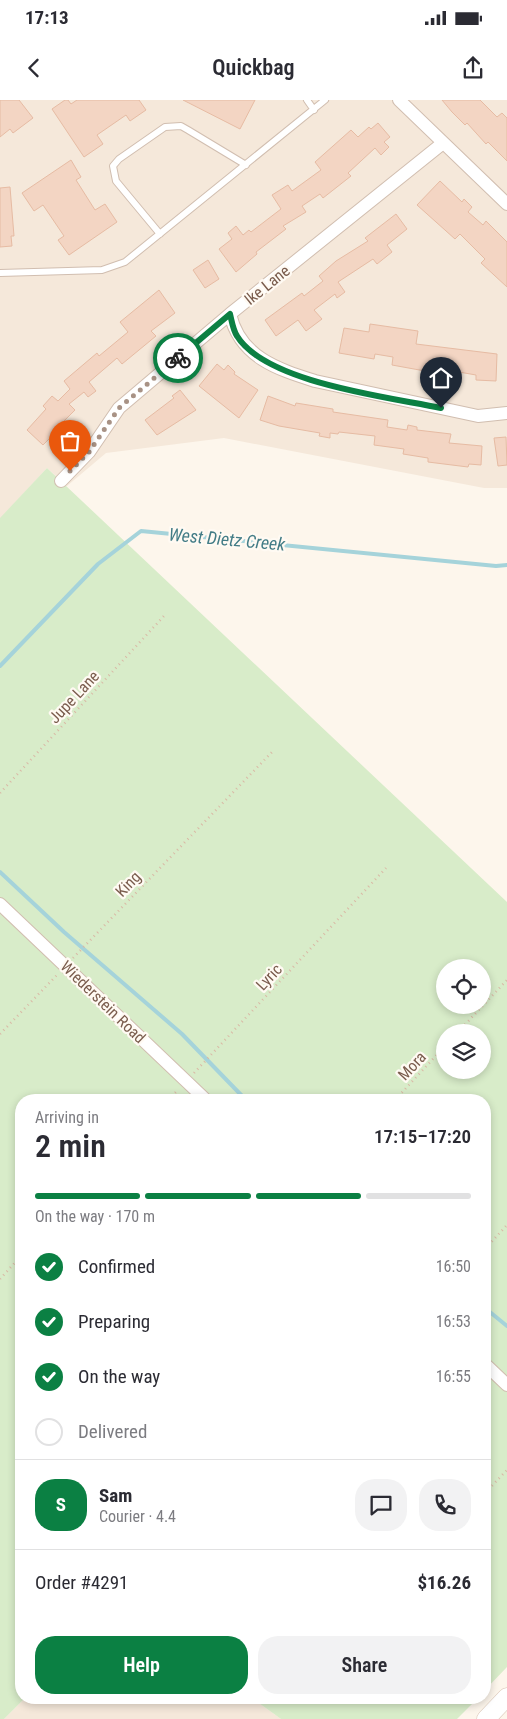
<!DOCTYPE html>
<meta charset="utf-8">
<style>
body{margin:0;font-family:"Roboto Condensed",sans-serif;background:#f2f2f3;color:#2b2b33;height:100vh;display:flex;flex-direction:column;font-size:19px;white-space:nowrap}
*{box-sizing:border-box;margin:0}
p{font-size:16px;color:#7c7c81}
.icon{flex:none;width:28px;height:28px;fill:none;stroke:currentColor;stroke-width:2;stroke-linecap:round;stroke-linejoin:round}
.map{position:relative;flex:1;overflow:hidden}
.sheet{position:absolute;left:15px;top:994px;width:476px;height:610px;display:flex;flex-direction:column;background:#fff;border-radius:20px;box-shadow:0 2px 8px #0003}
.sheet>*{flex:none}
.controls{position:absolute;left:436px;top:859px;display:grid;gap:10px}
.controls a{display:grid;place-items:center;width:55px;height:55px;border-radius:50%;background:#fff;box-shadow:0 2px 8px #0003;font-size:25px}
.pin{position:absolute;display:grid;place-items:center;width:42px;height:42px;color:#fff;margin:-51px -21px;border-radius:50% 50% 50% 0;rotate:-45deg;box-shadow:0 0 5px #0007}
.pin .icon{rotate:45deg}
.courier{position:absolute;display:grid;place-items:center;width:50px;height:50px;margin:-25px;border:4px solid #0b8043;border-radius:50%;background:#fff;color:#222;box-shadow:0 1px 6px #0007}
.headline em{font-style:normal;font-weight:600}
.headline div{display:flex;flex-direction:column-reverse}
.headline{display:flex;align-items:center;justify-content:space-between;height:85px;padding:0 20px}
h1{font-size:32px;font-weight:600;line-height:38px}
.bar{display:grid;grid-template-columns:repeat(4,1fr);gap:8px 5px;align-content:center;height:60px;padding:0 20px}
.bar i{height:6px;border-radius:4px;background:#e1e1e2}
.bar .current{background:#0b8043}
.bar p{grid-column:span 4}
.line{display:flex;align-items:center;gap:12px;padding:0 20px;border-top:1px solid #e1e1e2}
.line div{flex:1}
.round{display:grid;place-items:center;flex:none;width:52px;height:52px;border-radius:20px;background:#f2f2f3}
ol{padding:0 20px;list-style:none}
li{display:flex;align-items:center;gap:15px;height:55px}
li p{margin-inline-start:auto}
li .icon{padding:5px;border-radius:50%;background:#0b8043;color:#fff;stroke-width:4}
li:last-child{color:#7c7c81}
li i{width:28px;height:28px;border:2px solid #e1e1e2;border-radius:50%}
.primary-button{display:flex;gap:10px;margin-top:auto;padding:10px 20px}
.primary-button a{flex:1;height:58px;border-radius:20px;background:#0b8043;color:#fff;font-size:20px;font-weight:600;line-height:58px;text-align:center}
.primary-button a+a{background:#f2f2f3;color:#2b2b33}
.status{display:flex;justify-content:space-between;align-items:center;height:35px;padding:0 25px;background:#fff;direction:ltr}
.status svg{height:14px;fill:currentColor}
header{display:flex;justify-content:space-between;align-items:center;height:65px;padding:0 20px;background:#fff;font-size:22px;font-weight:600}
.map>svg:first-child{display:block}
</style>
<div class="status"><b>17:13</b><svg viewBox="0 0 49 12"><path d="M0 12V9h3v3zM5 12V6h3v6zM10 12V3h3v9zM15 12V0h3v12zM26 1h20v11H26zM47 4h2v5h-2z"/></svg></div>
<header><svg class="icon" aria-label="back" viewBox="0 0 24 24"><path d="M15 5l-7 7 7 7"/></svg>Quickbag<svg class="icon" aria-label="share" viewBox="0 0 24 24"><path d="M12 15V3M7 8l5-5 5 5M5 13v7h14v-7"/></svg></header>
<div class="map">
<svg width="507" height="1619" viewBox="0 0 507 1619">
<rect width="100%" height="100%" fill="#fdf6ec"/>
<path fill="#f5e8da" d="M0 0H507V388H484L224 338 106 353 67 386 47 368 0 419Z
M25 1598H252L281 1619H4Z"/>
<path fill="#d8ecc9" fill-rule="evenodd" d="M47 368 507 802V1567L485 1590V1000H21V1598H25L4 1619H0V418ZM445 868H482V905H445ZM445 932H482V970H445Z
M252 1598H478L457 1619H281Z"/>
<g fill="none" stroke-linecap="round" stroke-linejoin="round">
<path stroke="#a5d3da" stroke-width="4" d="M0 566 98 464 141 431 496 466 507 465
M0 772 64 832 182 934 246 1000
M485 1208 507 1226"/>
</g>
<path fill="#f3d5c3" stroke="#e6bba3" d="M0 0H19L33 18 13 33 10 29 0 37Z
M65 0H68L71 4 77 0H139L146 10 130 21 126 15 97 35 103 44 84 57 52 9Z
M183 0H255L240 29Z
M442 0H480L497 17 502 13 507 18V61L488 42 486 44 467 23 465 25 452 12Z
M378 23 390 37 384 42 389 47 381 55 375 48 348 73 351 76 323 98 320 94 302 106 306 112 283 126 286 129 256 152 257 154 236 172 219 149 232 139 228 133 236 126 243 135 249 130 251 132 281 109 272 95 288 85 292 91 321 70 315 62 351 30 358 37 369 27 371 29Z
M71 60 81 77 76 80 95 110 105 104 117 122 69 155 58 140 64 136 43 105 34 111 22 93Z
M440 81 462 102 464 99 472 107 468 112 483 125 486 121 507 142V187L481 163 485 159 460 134 455 139 417 105Z
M10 87 14 136H11L12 146 0 147V88Z
M396 114 407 129 387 145 392 152 377 164 373 159 338 182 345 192 337 198 335 194 314 210 322 219 306 231 298 220 276 236 265 220 302 193 304 196 323 181 319 176 336 161 368 141 365 138Z
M208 160 219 179 205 188 193 170Z
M159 190 175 213 151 231 156 236 122 264 117 258 89 282 96 291 88 297 84 292 69 304 75 310 55 330 61 336 55 343 50 338 43 345 27 330 46 309 43 306 52 296 58 301 70 289 64 281 97 253 99 256 128 232 120 222Z
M370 224 418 231 416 244 497 254 496 281 476 280V275L459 272 458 277 392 265 393 257 375 254 374 259 339 253 344 228 369 232Z
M217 264 224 270 228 265 235 272 234 274 258 290 239 318 199 286Z
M180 290 196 310 157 335 145 320 174 298 172 296Z
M268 296 295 306 296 303 333 309V312L388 320 387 327 407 330 408 325 417 327V330L451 334 449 343 482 346 481 365 469 364 468 367 428 362V358L403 354 404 349 374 345 375 336 339 332 338 334 330 333V338L319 336 320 333 279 326 260 320Z
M506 337 507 365 498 366 494 338Z"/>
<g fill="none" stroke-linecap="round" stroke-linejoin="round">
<defs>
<path id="service" d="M307 0 314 10
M160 134 116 81 113 66 119 59 165 27 181 26 188 30 246 65
M0 173 102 170 125 162 325 0"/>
<path id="minor" d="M399 0 507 104
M230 214C240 257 277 269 315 281L478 316 507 313
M61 381 89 352 119 308 230 214 443 43
M0 804 206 1000
M485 1264 507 1285"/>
<path id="secondary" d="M486 1619 507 1597"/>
</defs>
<use href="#service" stroke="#d1beb0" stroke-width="8"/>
<use href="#minor" stroke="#d1beb0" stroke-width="14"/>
<use href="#secondary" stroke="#d6c0b0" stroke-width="19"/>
<path stroke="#d9b8a5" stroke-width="2.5" stroke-dasharray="1 4" stroke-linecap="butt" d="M0 693 164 516
M73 858 273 651
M458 932 507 880
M0 934 57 875
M194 973 386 768
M168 1000 178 990
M395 1000 445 946
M485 1149 507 1125
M0 1179 21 1156
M485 1393 507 1370"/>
<use href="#service" stroke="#fff" stroke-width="6"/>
<use href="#minor" stroke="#fff" stroke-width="12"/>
<use href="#secondary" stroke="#fff" stroke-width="18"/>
</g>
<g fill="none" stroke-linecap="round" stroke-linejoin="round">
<path stroke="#a89285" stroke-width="5" stroke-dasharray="0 9" d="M70 371 89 352 119 308 178 258"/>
<path stroke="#0b8043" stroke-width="6" d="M178 258 230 214C232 222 233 230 237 236 266 283 389 297 441 308"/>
</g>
<g text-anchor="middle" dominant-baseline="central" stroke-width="4.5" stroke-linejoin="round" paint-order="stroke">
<g font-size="16" fill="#7a5c4d" stroke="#fffaf3">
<text transform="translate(267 185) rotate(-39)">Ike Lane</text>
<text transform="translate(74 597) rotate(-47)">Jupe Lane</text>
<text transform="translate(128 784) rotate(-46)">King</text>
<text transform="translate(269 877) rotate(-47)">Lyric</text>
<text transform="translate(103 902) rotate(44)">Wiederstein Road</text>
<text transform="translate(412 966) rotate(-47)">Mora</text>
</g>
<g font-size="18" font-style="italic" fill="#437c86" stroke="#fffaf3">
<text transform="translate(227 439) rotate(5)">West Dietz Creek</text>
</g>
</g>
</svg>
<div class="controls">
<a><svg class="icon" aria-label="locate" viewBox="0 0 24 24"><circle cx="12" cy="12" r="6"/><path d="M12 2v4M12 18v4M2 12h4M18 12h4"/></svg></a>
<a><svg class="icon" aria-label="layers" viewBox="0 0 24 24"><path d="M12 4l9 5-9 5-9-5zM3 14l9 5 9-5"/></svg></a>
</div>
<div class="pin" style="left:70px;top:371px;background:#ea580c"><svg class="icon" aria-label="bag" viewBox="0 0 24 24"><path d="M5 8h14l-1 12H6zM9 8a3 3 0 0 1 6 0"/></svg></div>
<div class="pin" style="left:441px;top:308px;background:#1f2937"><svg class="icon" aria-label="home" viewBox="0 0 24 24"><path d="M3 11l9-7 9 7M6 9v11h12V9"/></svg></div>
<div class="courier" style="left:178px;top:258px"><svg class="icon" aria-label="bike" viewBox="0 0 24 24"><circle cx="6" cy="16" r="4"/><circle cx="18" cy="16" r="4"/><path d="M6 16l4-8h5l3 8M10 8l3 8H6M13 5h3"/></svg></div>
<section class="sheet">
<div class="headline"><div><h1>2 min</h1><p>Arriving in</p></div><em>17:15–17:20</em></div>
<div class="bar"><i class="current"></i><i class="current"></i><i class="current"></i><i></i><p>On the way · 170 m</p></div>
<ol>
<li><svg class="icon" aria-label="check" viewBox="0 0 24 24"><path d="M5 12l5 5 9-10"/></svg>Confirmed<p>16:50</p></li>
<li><svg class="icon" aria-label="check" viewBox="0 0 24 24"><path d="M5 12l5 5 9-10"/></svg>Preparing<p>16:53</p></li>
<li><svg class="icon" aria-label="check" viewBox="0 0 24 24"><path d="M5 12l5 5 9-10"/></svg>On the way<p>16:55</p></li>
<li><i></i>Delivered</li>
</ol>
<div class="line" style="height:90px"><b class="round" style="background:#0b8043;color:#fff">S</b><div><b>Sam</b><p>Courier · 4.4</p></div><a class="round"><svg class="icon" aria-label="chat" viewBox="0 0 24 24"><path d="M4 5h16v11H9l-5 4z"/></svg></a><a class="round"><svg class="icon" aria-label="phone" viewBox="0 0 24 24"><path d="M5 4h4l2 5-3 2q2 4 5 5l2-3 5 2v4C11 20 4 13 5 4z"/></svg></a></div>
<div class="line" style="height:65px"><div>Order #4291</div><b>$16.26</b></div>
<div class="primary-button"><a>Help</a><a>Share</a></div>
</section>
</div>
